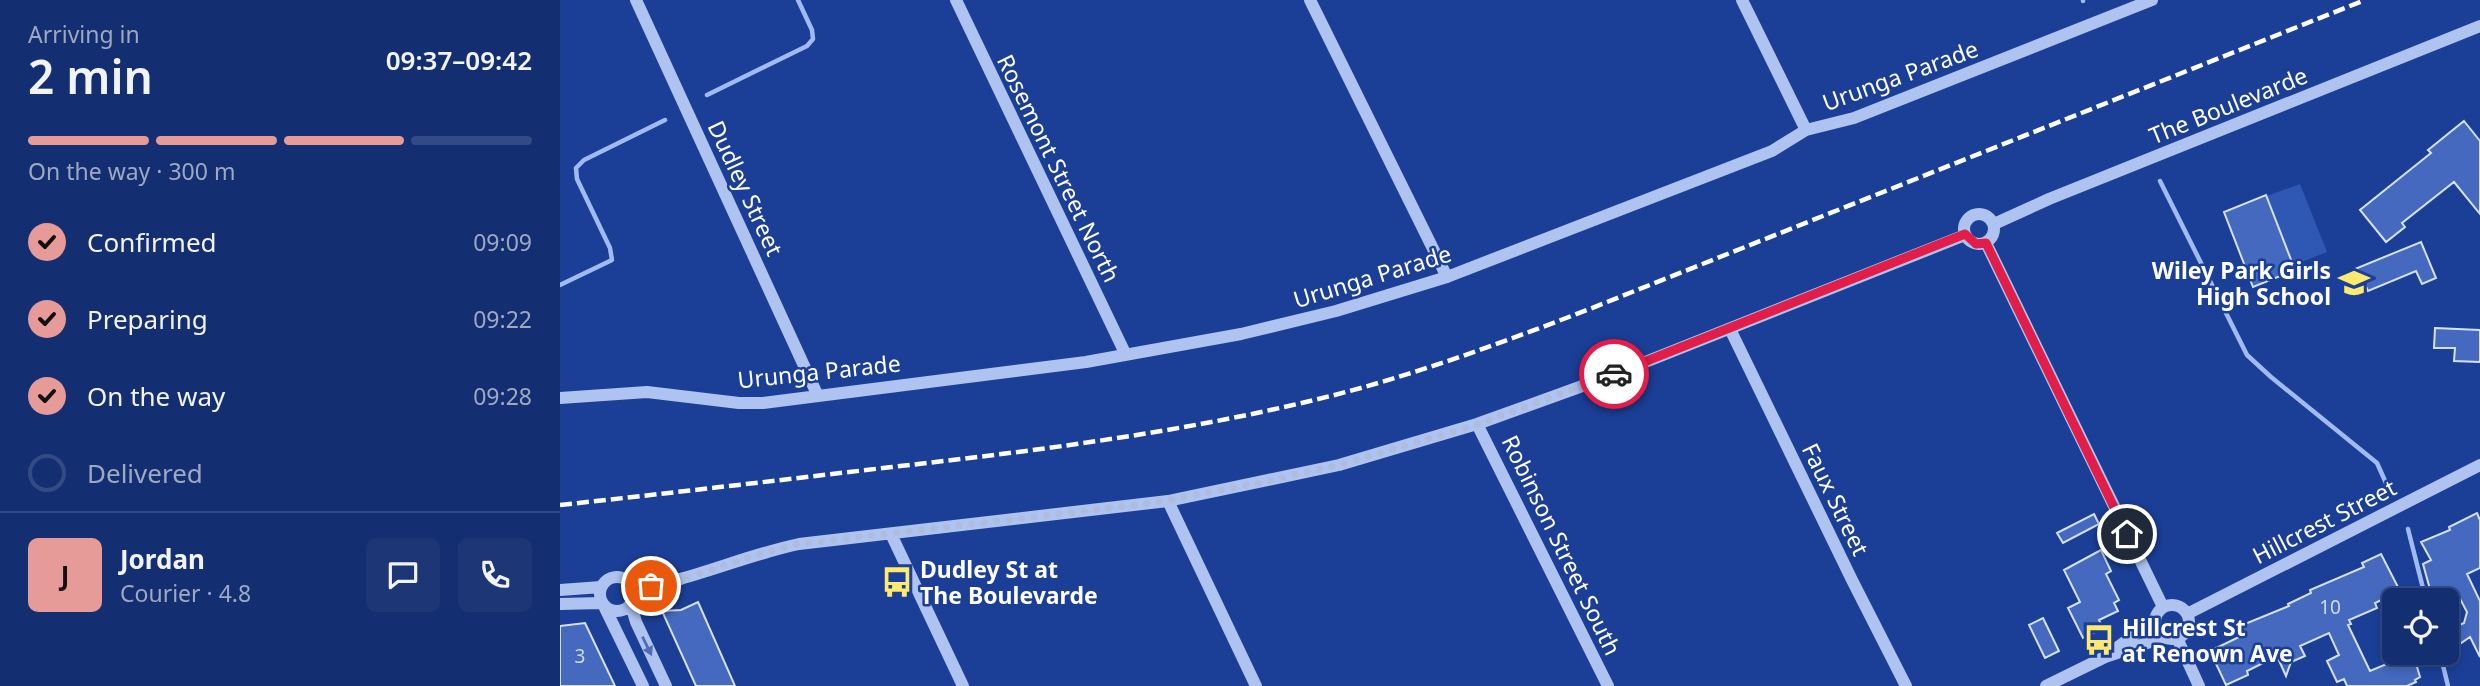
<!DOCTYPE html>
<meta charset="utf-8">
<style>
body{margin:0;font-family:"Noto Sans",sans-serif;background:#1d3776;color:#f1f3f6;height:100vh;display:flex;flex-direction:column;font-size:26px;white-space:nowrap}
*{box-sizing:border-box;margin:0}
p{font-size:23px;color:#9da9c3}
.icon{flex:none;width:38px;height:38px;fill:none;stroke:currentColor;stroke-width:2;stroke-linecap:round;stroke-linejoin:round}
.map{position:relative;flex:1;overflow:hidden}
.side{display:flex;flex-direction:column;background:#142f71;width:560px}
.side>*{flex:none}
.fabs{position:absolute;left:1822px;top:588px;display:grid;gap:14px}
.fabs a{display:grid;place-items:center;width:77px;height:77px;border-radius:10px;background:#142f71;box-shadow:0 4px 10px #0003,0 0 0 2px #334a84;font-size:35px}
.pin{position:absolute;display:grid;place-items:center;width:60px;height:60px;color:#fff;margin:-30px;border:4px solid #fff;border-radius:50%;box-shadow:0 2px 7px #0007}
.courier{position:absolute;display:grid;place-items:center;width:70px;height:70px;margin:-35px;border:5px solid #e11d48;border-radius:50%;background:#fff;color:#222;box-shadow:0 2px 9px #0007}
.head em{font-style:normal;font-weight:600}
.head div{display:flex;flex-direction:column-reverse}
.head{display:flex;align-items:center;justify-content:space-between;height:119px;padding:0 28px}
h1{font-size:46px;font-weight:600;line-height:52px}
.bar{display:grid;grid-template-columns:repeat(4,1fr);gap:10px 7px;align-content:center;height:84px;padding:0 28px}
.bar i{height:9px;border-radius:5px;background:#334a84}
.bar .active{background:#e69b98}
.bar p{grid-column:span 4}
.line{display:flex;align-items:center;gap:18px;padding:0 28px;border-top:2px solid #334a84}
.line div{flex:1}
.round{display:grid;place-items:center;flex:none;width:74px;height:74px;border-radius:10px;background:#1d3776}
ol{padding:0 28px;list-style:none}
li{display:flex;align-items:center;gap:21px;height:77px}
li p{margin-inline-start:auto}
li .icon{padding:7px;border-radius:50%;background:#e69b98;color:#111;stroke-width:4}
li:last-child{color:#9da9c3}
li i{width:38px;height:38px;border:4px solid #334a84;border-radius:50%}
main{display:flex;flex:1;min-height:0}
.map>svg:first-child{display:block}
</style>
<main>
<section class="side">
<div class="head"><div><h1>2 min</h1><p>Arriving in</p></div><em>09:37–09:42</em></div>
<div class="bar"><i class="active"></i><i class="active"></i><i class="active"></i><i></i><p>On the way · 300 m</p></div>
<ol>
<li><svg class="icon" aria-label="check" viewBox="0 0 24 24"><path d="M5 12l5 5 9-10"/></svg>Confirmed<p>09:09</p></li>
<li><svg class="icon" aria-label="check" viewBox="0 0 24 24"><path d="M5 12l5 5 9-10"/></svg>Preparing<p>09:22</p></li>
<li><svg class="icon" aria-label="check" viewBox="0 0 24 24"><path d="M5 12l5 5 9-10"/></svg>On the way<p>09:28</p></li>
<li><i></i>Delivered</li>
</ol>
<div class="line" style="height:126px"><b class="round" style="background:#e69b98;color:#111">J</b><div><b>Jordan</b><p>Courier · 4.8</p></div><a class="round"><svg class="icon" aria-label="chat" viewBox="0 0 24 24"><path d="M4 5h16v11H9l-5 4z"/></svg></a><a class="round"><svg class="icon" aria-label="phone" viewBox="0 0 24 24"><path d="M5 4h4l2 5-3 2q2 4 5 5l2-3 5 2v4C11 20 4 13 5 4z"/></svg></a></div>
</section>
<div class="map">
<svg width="1920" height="686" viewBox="0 0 1920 686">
<rect width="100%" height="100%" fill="#1b3f97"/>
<path fill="#2e58b4" d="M1740 184 1767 252 1734 265 1707 196Z"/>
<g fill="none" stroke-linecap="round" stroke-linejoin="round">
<path stroke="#a1bbf2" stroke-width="4.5" d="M1523 0V1
M147 95 247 46 253 39 252 30 238 0
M1600 181 1687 355 1711 377 1817 463 1826 483
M0 285 52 260 50 248 17 179 16 168 24 160 105 120
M1848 529 1866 600
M1880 653 1888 686"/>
</g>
<path fill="#4469be" stroke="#d5e1fb" stroke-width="2" d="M1904 121 1920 141V214L1894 182 1842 223 1845 227 1826 242 1800 210 1871 153 1868 150Z
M1706 195 1735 270 1693 287 1664 212Z
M1861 242 1876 278 1862 284 1856 271 1808 291 1803 280 1795 283 1790 271Z
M1875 328 1920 330V362L1894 361 1895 348H1874Z
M1917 513 1920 520V568L1907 574 1920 601V657L1910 637 1894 648 1886 631 1904 623 1907 612 1896 591 1873 600 1863 564 1871 560 1861 542 1890 530 1889 527Z
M1534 514 1539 524 1503 543 1497 533Z
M1541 550 1551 571 1546 574 1559 600 1554 603 1558 611 1539 620 1543 628 1523 638 1508 608 1520 602 1504 570Z
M1821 554 1840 591 1815 603 1817 608 1789 620 1791 624 1788 625 1810 671 1853 653 1860 677 1855 680 1856 682 1847 686H1787L1784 679 1777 682 1767 661 1779 655 1769 633 1740 646 1745 656 1731 662 1726 676 1717 656 1687 671 1688 675 1666 685 1650 651 1679 637 1675 628 1729 606 1728 604 1751 593 1750 590 1804 567 1802 563Z
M138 602 175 686H136L102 611 121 610Z
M1483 618 1499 651 1485 658 1469 625Z
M25 623 55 686H0V626Z"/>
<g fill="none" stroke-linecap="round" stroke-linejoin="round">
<path stroke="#aec3f0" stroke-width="12" d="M76 0 257 394
M396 0 565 353
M750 0 887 277
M1182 0 1246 130
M1404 229a15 15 0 1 1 30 0a15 15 0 1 1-30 0Z
M1434 224 1489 199 1920 26
M1426 243 1603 607
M1170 329 1292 580 1346 686
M0 398 87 392 179 403H203L526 362 681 334 776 311 887 277 1212 151 1246 130 1294 118 1592 0
M917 424 1048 686
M608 501 696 686
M331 534 403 686
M40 594a17 17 0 1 1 34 0a17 17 0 1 1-34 0Z
M73 589C131 581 182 556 239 544L608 501 779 465 917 424 1050 376 1405 235
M0 590 41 587
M0 604 41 603
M1595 622a17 17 0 1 1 34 0a17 17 0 1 1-34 0Z
M71 605 76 622 106 686
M45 608 83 686
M1627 614 1920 465
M1617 638 1639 686
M1554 650 1595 619
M1486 686 1545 657 1605 637"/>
<path stroke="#fff" stroke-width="4.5" stroke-dasharray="12 5" stroke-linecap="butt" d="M0 505C111 493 221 480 332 467 472 451 612 434 750 401 844 379 936 345 1027 310L1805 0"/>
</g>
<defs><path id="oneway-solid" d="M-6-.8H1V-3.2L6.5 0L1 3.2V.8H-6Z" transform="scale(1.75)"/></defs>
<use fill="#4e6db6" href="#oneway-solid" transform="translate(87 646) rotate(64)"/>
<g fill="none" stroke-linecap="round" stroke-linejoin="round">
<path stroke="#afbcdb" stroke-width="7" stroke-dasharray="0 12.6" d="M91 586C142 577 188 554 239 544L584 504 699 483 779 465 918 424 1054 374"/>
<path stroke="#e11d48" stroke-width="9" d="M1054 374 1405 234 1416 244 1426 243 1567 534"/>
</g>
<defs>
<symbol id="school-bare" viewBox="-9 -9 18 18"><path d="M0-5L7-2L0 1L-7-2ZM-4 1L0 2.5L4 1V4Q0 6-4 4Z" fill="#ffea6d" stroke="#1b3f97" stroke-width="2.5" paint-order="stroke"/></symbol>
<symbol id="bus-bare" viewBox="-9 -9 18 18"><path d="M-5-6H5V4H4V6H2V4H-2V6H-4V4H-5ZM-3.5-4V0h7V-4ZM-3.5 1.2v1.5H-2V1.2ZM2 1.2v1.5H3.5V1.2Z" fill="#ffea6d" stroke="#1b3f97" stroke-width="2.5" paint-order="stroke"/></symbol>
</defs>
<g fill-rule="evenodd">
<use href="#school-bare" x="1772" y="261" width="44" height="44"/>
<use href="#bus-bare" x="315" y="560" width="44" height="44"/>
<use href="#bus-bare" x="1517" y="618" width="44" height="44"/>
</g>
<g text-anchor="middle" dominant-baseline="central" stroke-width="5" stroke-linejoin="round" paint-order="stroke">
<g font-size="19" fill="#d0daef">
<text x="1770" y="607">10</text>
<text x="20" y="656">3</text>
</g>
<g font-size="23" fill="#fff" stroke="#1b3f97">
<text transform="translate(1340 75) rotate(-20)">Urunga Parade</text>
<text transform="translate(1668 105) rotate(-22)">The Boulevarde</text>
<text transform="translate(499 168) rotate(64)">Rosemont Street North</text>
<text transform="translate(186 188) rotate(65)">Dudley Street</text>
<text transform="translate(812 276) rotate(-17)">Urunga Parade</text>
<text transform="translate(259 371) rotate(-6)">Urunga Parade</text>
<text transform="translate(1276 499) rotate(64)">Faux Street</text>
<text transform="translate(1764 521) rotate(-27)">Hillcrest Street</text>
<text transform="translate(1002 545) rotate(64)">Robinson Street South</text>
</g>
<g font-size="23" font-weight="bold" fill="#fff" stroke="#1b3f97" text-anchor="start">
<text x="1771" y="270" text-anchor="end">Wiley Park Girls<tspan x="1771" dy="26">High School</tspan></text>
<text x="360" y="569">Dudley St at<tspan x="360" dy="26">The Boulevarde</tspan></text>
<text x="1562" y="627">Hillcrest St<tspan x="1562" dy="26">at Renown Ave</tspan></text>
</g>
</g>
</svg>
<div class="fabs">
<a><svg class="icon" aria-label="locate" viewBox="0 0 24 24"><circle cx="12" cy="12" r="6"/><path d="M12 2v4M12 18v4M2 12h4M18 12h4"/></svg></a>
</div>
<div class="pin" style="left:91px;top:586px;background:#ea580c"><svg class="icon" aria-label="bag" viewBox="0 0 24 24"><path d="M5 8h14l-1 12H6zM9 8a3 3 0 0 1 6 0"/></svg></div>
<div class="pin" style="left:1567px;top:534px;background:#1f2937"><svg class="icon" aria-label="home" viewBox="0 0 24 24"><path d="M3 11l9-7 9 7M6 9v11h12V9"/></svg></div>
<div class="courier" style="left:1054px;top:374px"><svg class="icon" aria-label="car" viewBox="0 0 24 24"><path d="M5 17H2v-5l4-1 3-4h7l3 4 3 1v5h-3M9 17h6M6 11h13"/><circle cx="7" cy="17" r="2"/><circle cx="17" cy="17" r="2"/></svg></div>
</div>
</main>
